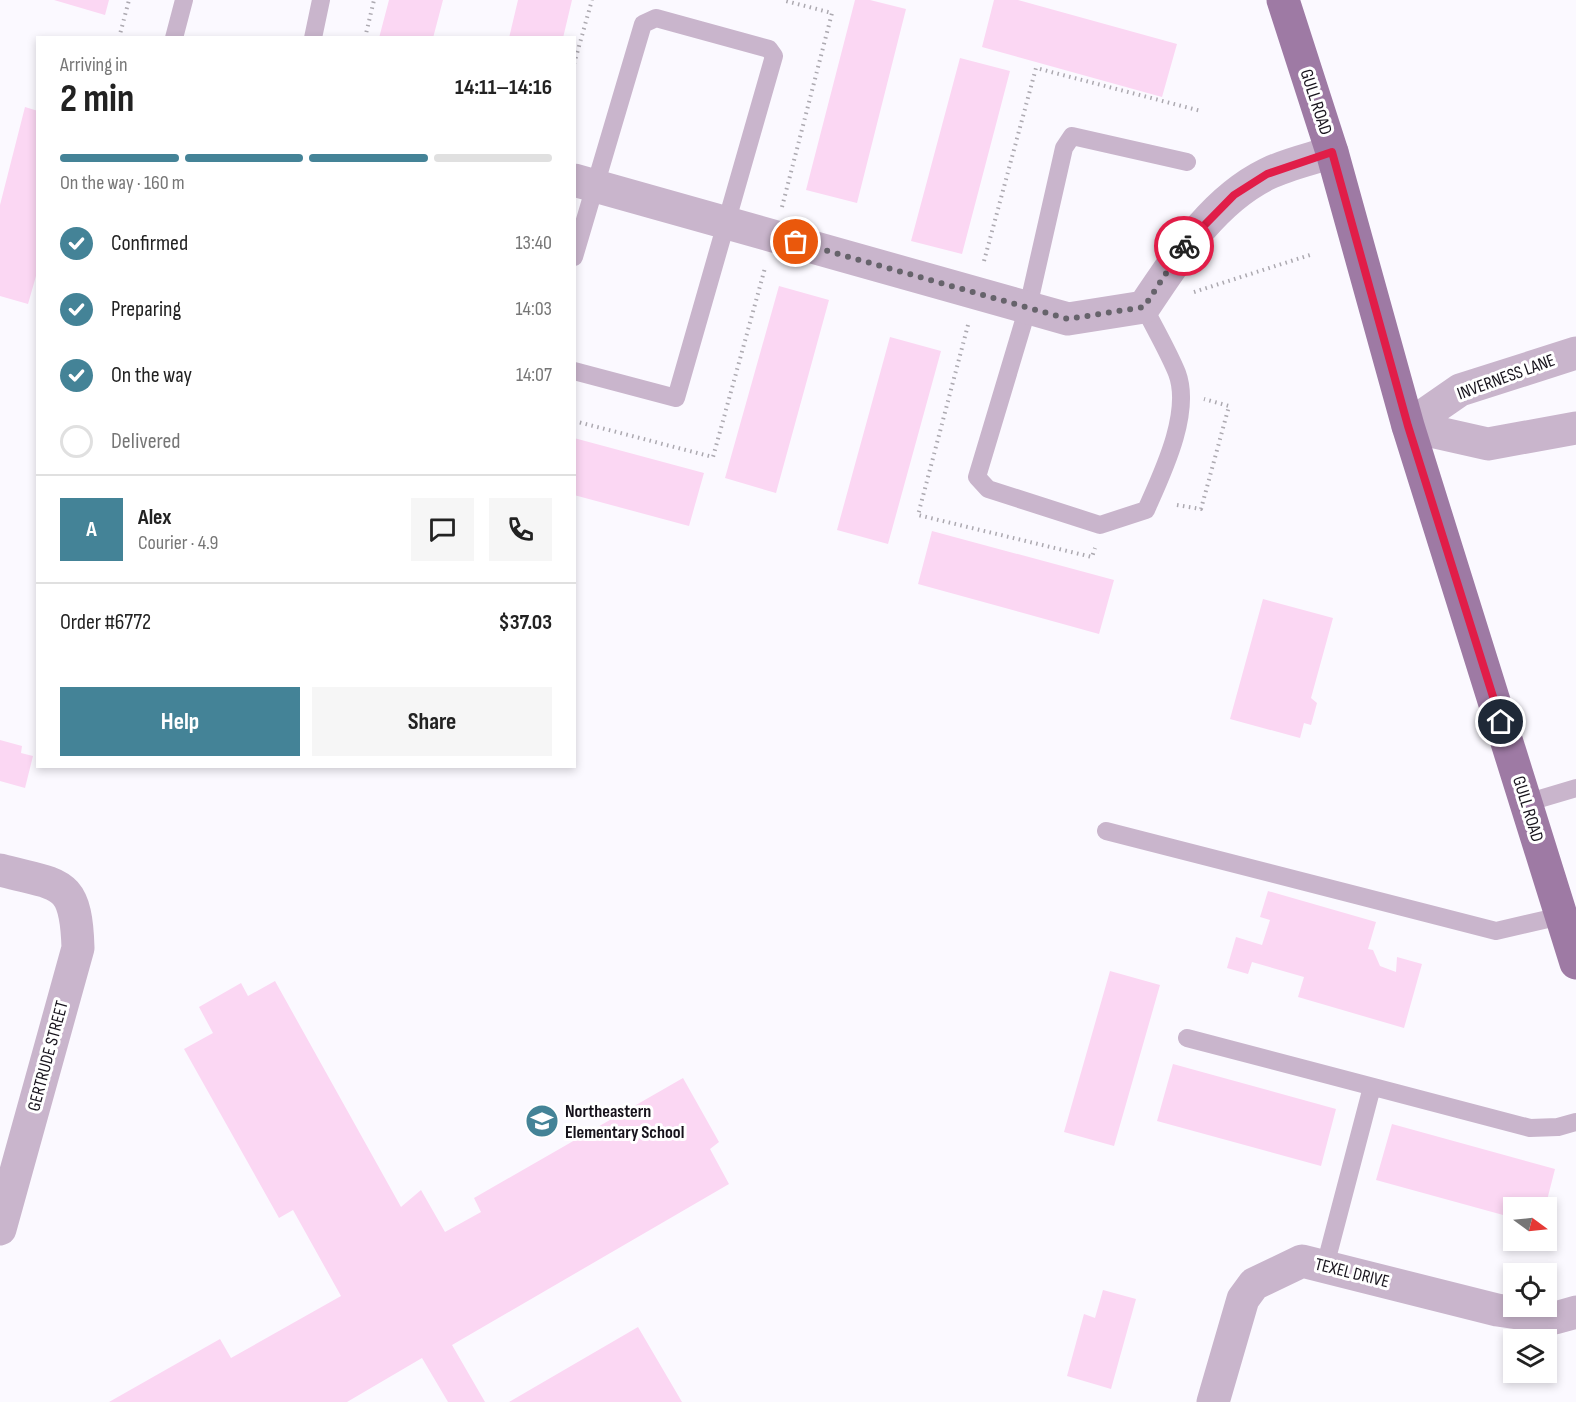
<!DOCTYPE html>
<meta charset="utf-8">
<style>
body{margin:0;font-family:"Sofia Sans Condensed",sans-serif;background:#f6f6f6;color:#222;height:100vh;display:flex;flex-direction:column;font-size:22px;white-space:nowrap}
*{box-sizing:border-box;margin:0}
p{font-size:20px;color:#767676}
.icon{flex:none;width:33px;height:33px;fill:none;stroke:currentColor;stroke-width:2;stroke-linecap:round;stroke-linejoin:round}
.map{position:relative;flex:1;overflow:hidden}
.details{position:absolute;left:36px;top:36px;width:540px;height:732px;display:flex;flex-direction:column;background:#fff;border-radius:0px;box-shadow:0 3px 9px #0003}
.details>*{flex:none}
.needle{width:39px;rotate:105deg}
.buttons{position:absolute;left:1503px;top:1197px;display:grid;gap:12px}
.buttons a{display:grid;place-items:center;width:54px;height:54px;border-radius:0px;background:#fff;box-shadow:0 3px 9px #0003;font-size:30px}
.pin{position:absolute;display:grid;place-items:center;width:51px;height:51px;color:#fff;margin:-26px;border:3px solid #fff;border-radius:50%;box-shadow:0 2px 6px #0007}
.courier{position:absolute;display:grid;place-items:center;width:60px;height:60px;margin:-30px;border:4px solid #e11d48;border-radius:50%;background:#fff;color:#222;box-shadow:0 2px 8px #0007}
.overview em{font-style:normal;font-weight:700}
.overview div{display:flex;flex-direction:column-reverse}
.overview{display:flex;align-items:center;justify-content:space-between;height:102px;padding:0 24px}
h1{font-size:39px;font-weight:700;line-height:45px}
.bar{display:grid;grid-template-columns:repeat(4,1fr);gap:9px 6px;align-content:center;height:72px;padding:0 24px}
.bar i{height:8px;border-radius:4px;background:#e0e0e0}
.bar .current{background:#448397}
.bar p{grid-column:span 4}
.line{display:flex;align-items:center;gap:15px;padding:0 24px;border-top:2px solid #e0e0e0}
.line div{flex:1}
.round{display:grid;place-items:center;flex:none;width:63px;height:63px;border-radius:0px;background:#f6f6f6}
ol{padding:0 24px;list-style:none}
li{display:flex;align-items:center;gap:18px;height:66px}
li p{margin-inline-start:auto}
li .icon{padding:6px;border-radius:50%;background:#448397;color:#fff;stroke-width:4}
li:last-child{color:#767676}
li i{width:33px;height:33px;border:3px solid #e0e0e0;border-radius:50%}
.button{display:flex;gap:12px;margin-top:auto;padding:12px 24px}
.button a{flex:1;height:69px;border-radius:0px;background:#448397;color:#fff;font-size:24px;font-weight:700;line-height:69px;text-align:center}
.button a+a{background:#f6f6f6;color:#222}
.map>svg:first-child{display:block}
</style>
<div class="map">
<svg width="1576" height="1402" viewBox="0 0 1576 1402">
<rect width="100%" height="100%" fill="#fbf9ff"/>
<path fill="#fbd7f3" d="M54 0H109L105 15Z
M389 0H443L433 38H379Z
M518 0H572L563 38H509Z
M855 0H870L906 9 857 203 806 190Z
M994 0H1018L1177 44 1162 97 982 47Z
M960 58 1010 71 962 254 911 241Z
M25 107 38 111V269L28 304 0 296V205Z
M779 286 829 300 776 493 725 478Z
M890 337 941 351 888 544 837 530Z
M574 438 704 473 689 526 574 495Z
M932 531 1114 580 1099 634 918 584Z
M1263 599 1333 618 1311 698 1317 703 1311 725 1304 723 1300 738 1230 719Z
M0 740 22 746 21 753 33 756 25 788 0 781Z
M1268 891 1376 922 1368 949 1373 950 1380 966 1396 972 1397 957 1422 964 1404 1028 1298 997 1304 977 1252 962 1248 974 1227 968 1236 937 1262 945 1270 920 1260 917Z
M1110 971 1160 985 1114 1146 1064 1132Z
M275 981 401 1207 421 1190 445 1232 481 1212 474 1198 683 1078 719 1142 710 1149 729 1184 452 1345 485 1402H448L422 1358 347 1402H109L220 1339 231 1358 341 1296 293 1210 279 1218 184 1049 213 1033 199 1007 241 983 248 996Z
M1173 1064 1336 1109 1321 1166 1157 1121Z
M1392 1124 1555 1169 1545 1208H1514V1218L1376 1180Z
M1103 1290 1136 1299 1111 1389 1067 1376 1084 1314 1095 1318Z
M638 1327 682 1402H509Z"/>
<g fill="none" stroke-linecap="round" stroke-linejoin="round">
<path stroke="#aca9b0" stroke-width="4" stroke-dasharray="1.5 4.5" stroke-linecap="butt" d="M119 38 129 0
M365 38 374 0
M574 64 592 0
M782 207 832 13 782 0
M984 261 1036 68 1201 111
M1194 292 1313 254
M968 325 918 515 1092 557 1095 548
M574 421 713 457 765 268
M1177 505 1201 509 1229 406 1204 399"/>
<path stroke="#c9b5cc" stroke-width="18" d="M174 38 184 0
M313 38 321 0
M574 257 643 24 656 18 769 49 774 56 676 398 574 371
M1144 307C1155 329 1168 351 1177 373 1192 413 1162 474 1146 510L1100 525 988 489 977 477 1028 307 1064 148 1072 136 1187 162
M1526 803 1576 788
M1106 831 1496 931 1561 916
M1187 1038 1530 1128 1558 1127 1576 1122
M1325 1266 1372 1087"/>
<path stroke="#c9b5cc" stroke-width="33" d="M574 180 1068 319 1144 307C1177 258 1212 201 1267 174 1287 164 1311 159 1332 152
M1408 426 1460 390 1576 353
M1408 426 1488 444 1576 428
M0 870C60 886 76 878 78 948L0 1229
M1213 1402 1243 1299 1254 1284 1302 1261 1497 1310 1555 1318 1576 1312"/>
<path stroke="#9e7aa4" stroke-width="33" d="M1283 0 1332 152 1408 426 1576 963"/>
</g>
<g fill="none" stroke-linecap="round" stroke-linejoin="round">
<path stroke="#66636b" stroke-width="6" stroke-dasharray="0 10.8" d="M796 242 1068 319 1144 307 1184 246"/>
<path stroke="#e11d48" stroke-width="8" d="M1184 246 1234 195 1267 174 1332 152 1408 426 1501 722"/>
</g>
<defs>
<symbol id="school-disc" viewBox="-11 -11 22 22"><circle r="9.5" fill="#448397" stroke="#fff"/><path d="M0-5L7-2L0 1L-7-2ZM-4 1L0 2.5L4 1V4Q0 6-4 4Z" fill="#fff"/></symbol>
</defs>
<g fill-rule="evenodd">
<use href="#school-disc" x="523" y="1102" width="38" height="38"/>
</g>
<g text-anchor="middle" dominant-baseline="central" stroke-width="6" stroke-linejoin="round" paint-order="stroke">
<g font-size="18" fill="#16121b" stroke="#fff">
<text transform="translate(1316 102) rotate(72)">GULL ROAD</text>
<text transform="translate(1506 377) rotate(-20)">INVERNESS LANE</text>
<text transform="translate(1528 809) rotate(73)">GULL ROAD</text>
<text transform="translate(48 1056) rotate(-75)">GERTRUDE STREET</text>
<text transform="translate(1352 1273) rotate(14)">TEXEL DRIVE</text>
</g>
<g font-size="18" font-weight="bold" fill="#16121b" stroke="#fff" text-anchor="start">
<text x="565" y="1111">Northeastern<tspan x="565" dy="21">Elementary School</tspan></text>
</g>
</g>
</svg>
<div class="buttons">
<a><svg class="needle" viewBox="-14 -14 28 28"><path d="M0-13l5 13h-10z" fill="#e53935"/><path d="M0 13l5-13h-10z" fill="#767676"/></svg></a>
<a><svg class="icon" aria-label="locate" viewBox="0 0 24 24"><circle cx="12" cy="12" r="6"/><path d="M12 2v4M12 18v4M2 12h4M18 12h4"/></svg></a>
<a><svg class="icon" aria-label="layers" viewBox="0 0 24 24"><path d="M12 4l9 5-9 5-9-5zM3 14l9 5 9-5"/></svg></a>
</div>
<div class="pin" style="left:796px;top:242px;background:#ea580c"><svg class="icon" aria-label="bag" viewBox="0 0 24 24"><path d="M5 8h14l-1 12H6zM9 8a3 3 0 0 1 6 0"/></svg></div>
<div class="pin" style="left:1501px;top:722px;background:#1f2937"><svg class="icon" aria-label="home" viewBox="0 0 24 24"><path d="M3 11l9-7 9 7M6 9v11h12V9"/></svg></div>
<div class="courier" style="left:1184px;top:246px"><svg class="icon" aria-label="bike" viewBox="0 0 24 24"><circle cx="6" cy="16" r="4"/><circle cx="18" cy="16" r="4"/><path d="M6 16l4-8h5l3 8M10 8l3 8H6M13 5h3"/></svg></div>
<section class="details">
<div class="overview"><div><h1>2 min</h1><p>Arriving in</p></div><em>14:11–14:16</em></div>
<div class="bar"><i class="current"></i><i class="current"></i><i class="current"></i><i></i><p>On the way · 160 m</p></div>
<ol>
<li><svg class="icon" aria-label="check" viewBox="0 0 24 24"><path d="M5 12l5 5 9-10"/></svg>Confirmed<p>13:40</p></li>
<li><svg class="icon" aria-label="check" viewBox="0 0 24 24"><path d="M5 12l5 5 9-10"/></svg>Preparing<p>14:03</p></li>
<li><svg class="icon" aria-label="check" viewBox="0 0 24 24"><path d="M5 12l5 5 9-10"/></svg>On the way<p>14:07</p></li>
<li><i></i>Delivered</li>
</ol>
<div class="line" style="height:108px"><b class="round" style="background:#448397;color:#fff">A</b><div><b>Alex</b><p>Courier · 4.9</p></div><a class="round"><svg class="icon" aria-label="chat" viewBox="0 0 24 24"><path d="M4 5h16v11H9l-5 4z"/></svg></a><a class="round"><svg class="icon" aria-label="phone" viewBox="0 0 24 24"><path d="M5 4h4l2 5-3 2q2 4 5 5l2-3 5 2v4C11 20 4 13 5 4z"/></svg></a></div>
<div class="line" style="height:78px"><div>Order #6772</div><b>$37.03</b></div>
<div class="button"><a>Help</a><a>Share</a></div>
</section>
</div>
